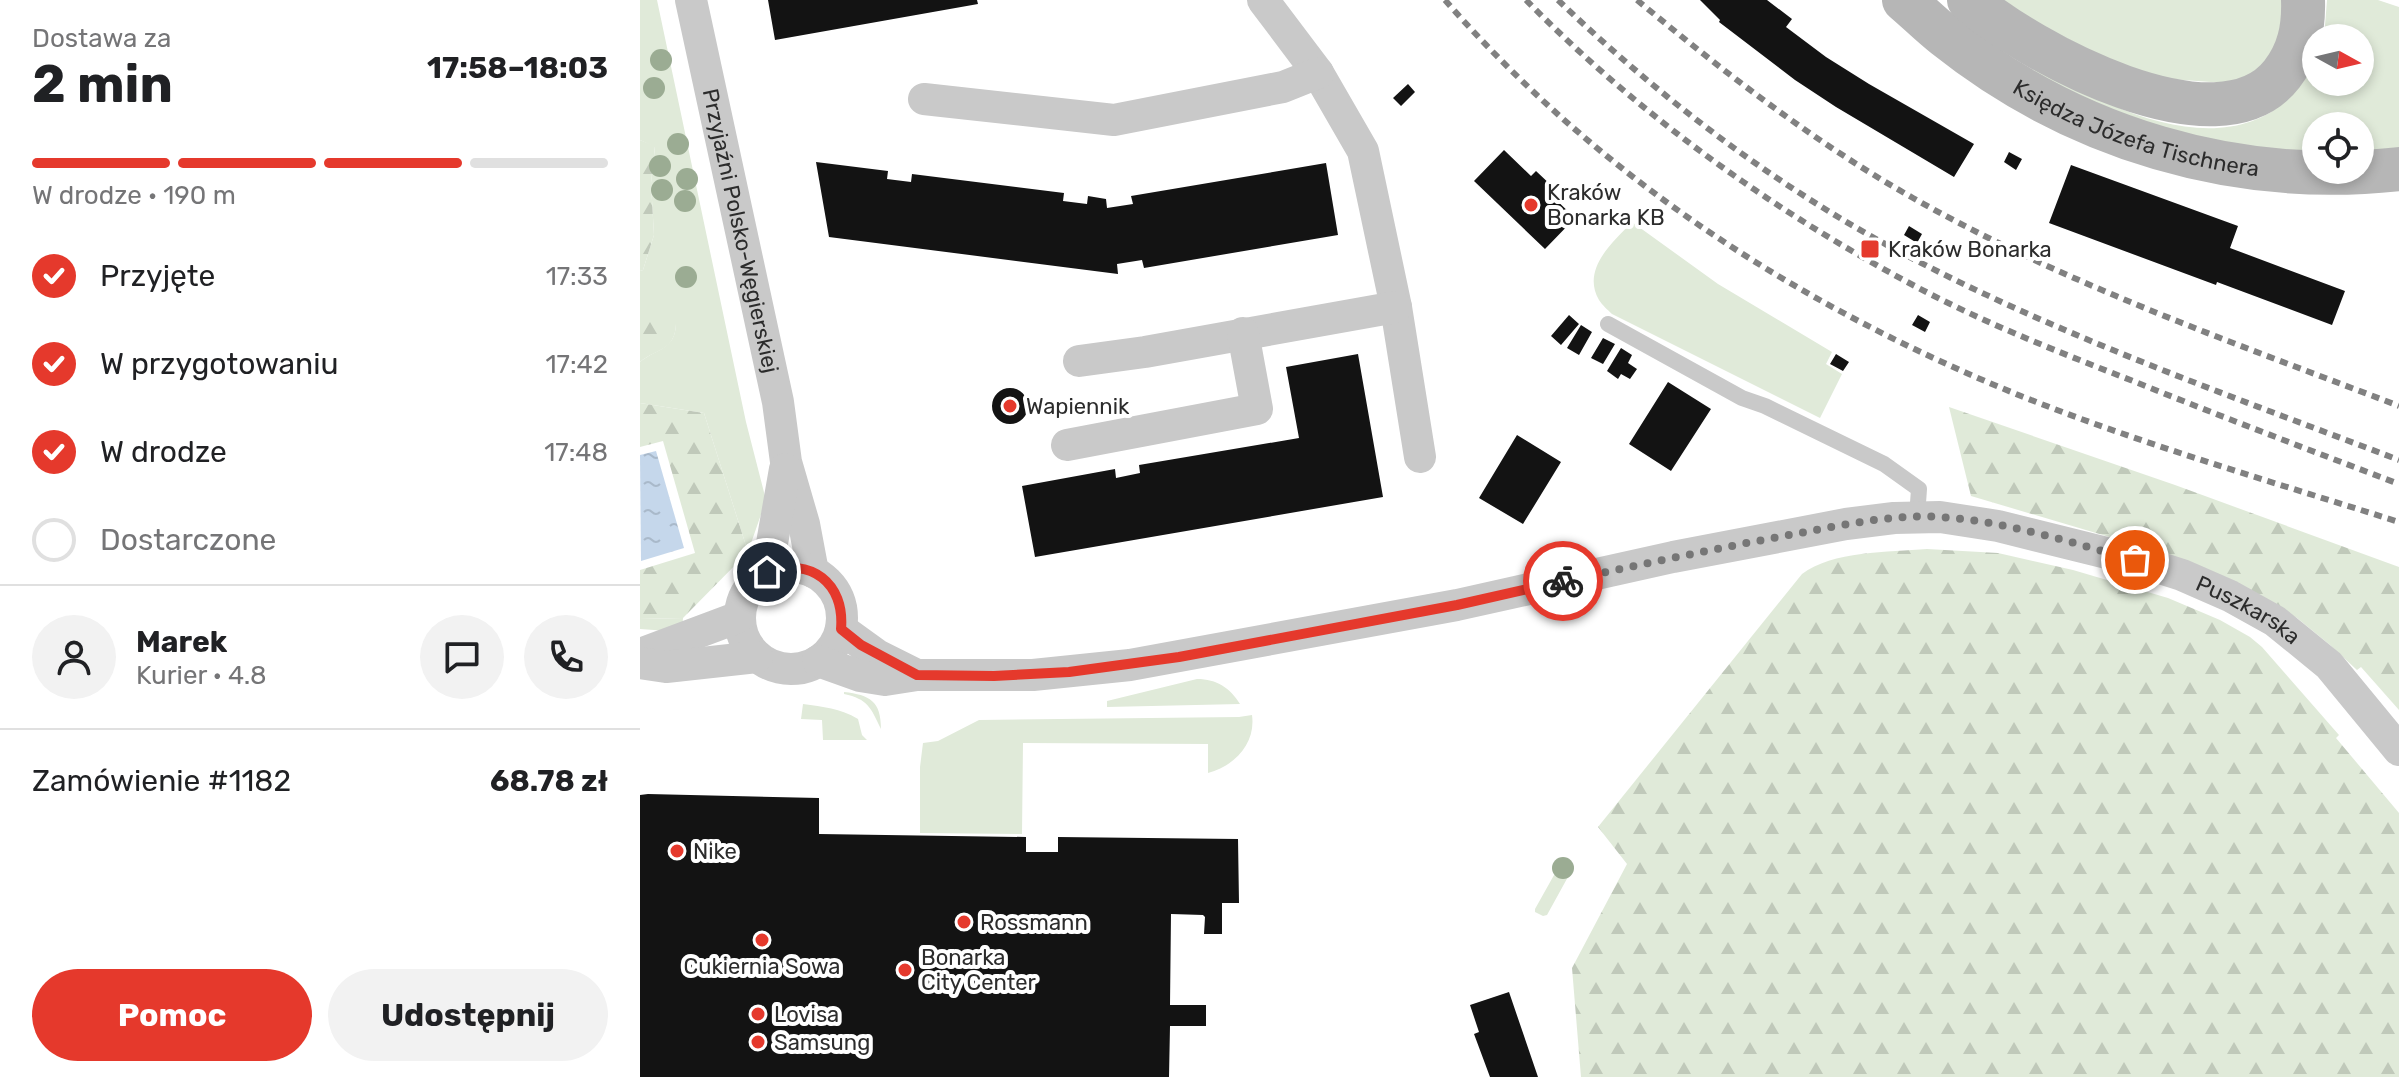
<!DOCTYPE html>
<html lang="pl">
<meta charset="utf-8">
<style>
body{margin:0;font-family:Rubik,sans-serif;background:#f2f2f2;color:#202124;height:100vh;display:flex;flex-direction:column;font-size:30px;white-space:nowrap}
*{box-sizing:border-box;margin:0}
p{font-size:26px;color:#757577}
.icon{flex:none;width:44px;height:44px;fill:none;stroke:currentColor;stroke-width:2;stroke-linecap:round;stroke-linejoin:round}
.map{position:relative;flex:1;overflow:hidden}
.side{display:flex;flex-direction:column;background:#fff;width:640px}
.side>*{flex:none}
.needle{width:52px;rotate:98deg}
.buttons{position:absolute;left:1662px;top:24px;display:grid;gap:16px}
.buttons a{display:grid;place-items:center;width:72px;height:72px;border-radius:50%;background:#fff;box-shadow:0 4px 12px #0003;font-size:40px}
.pin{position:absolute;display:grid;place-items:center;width:68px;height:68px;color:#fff;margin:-34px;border:4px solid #fff;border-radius:50%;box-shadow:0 2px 8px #0007}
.courier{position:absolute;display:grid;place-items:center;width:80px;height:80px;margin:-40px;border:6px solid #e5392c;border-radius:50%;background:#fff;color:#222;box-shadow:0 2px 10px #0007}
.overview em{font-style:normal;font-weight:700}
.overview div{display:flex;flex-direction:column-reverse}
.overview{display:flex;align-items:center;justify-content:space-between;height:136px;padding:0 32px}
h1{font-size:52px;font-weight:700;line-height:60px}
.bar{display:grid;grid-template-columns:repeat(4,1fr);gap:12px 8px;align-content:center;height:96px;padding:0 32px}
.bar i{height:10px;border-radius:6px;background:#e0e0e0}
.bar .selected{background:#e5392c}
.bar p{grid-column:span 4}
.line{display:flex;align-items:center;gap:20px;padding:0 32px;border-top:2px solid #e0e0e0}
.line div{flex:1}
.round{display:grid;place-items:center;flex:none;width:84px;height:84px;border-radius:42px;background:#f2f2f2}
ol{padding:0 32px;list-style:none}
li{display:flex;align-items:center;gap:24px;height:88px}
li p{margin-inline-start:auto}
li .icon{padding:8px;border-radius:50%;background:#e5392c;color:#fff;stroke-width:4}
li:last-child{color:#757577}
li i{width:44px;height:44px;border:4px solid #e0e0e0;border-radius:50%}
.button{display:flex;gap:16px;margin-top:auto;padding:16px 32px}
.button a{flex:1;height:92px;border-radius:48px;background:#e5392c;color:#fff;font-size:32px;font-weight:700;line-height:92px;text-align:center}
.button a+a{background:#f2f2f2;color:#202124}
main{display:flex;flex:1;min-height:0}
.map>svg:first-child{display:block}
</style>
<main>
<section class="side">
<div class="overview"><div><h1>2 min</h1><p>Dostawa za</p></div><em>17:58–18:03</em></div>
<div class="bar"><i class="selected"></i><i class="selected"></i><i class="selected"></i><i></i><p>W drodze · 190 m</p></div>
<ol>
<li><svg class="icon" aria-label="check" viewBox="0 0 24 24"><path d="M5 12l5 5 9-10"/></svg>Przyjęte<p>17:33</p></li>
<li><svg class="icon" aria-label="check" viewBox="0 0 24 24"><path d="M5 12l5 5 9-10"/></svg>W przygotowaniu<p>17:42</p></li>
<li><svg class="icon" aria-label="check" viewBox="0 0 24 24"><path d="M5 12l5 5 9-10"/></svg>W drodze<p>17:48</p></li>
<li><i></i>Dostarczone</li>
</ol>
<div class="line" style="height:144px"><a class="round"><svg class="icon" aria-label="person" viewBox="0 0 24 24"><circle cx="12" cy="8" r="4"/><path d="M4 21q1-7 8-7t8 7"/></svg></a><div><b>Marek</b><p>Kurier · 4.8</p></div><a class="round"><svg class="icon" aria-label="chat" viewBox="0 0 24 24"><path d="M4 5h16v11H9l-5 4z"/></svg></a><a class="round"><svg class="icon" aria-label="phone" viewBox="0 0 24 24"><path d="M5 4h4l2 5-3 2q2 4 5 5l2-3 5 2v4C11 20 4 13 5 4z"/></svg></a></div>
<div class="line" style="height:104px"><div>Zamówienie #1182</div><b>68.78 zł</b></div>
<div class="button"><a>Pomoc</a><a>Udostępnij</a></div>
</section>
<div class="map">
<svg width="1759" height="1077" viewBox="0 0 1759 1077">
<defs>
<pattern id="forest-firs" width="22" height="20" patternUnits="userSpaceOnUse" patternTransform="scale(2)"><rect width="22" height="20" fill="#e0ead9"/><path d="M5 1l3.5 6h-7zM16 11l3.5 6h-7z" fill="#c0c9ba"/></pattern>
<pattern id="water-ripples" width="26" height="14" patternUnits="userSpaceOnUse" patternTransform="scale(2)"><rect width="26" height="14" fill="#c5d7eb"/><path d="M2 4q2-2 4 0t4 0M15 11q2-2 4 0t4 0" fill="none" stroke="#a9b9ca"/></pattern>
</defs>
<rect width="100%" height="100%" fill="#fff"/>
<path fill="#e0ead9" d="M0 0H17L106 422 126 500 108 552 64 413 0 403V362C17 348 35 350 36 324H0V271L3 270 14 235 11 183 15 147 0 140Z
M1353 0H1647L1636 53 1599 84 1501 77Z
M1687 0H1738L1759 7V152L1720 155V126H1676V156L1531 135 1419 89 1328 22C1360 41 1392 59 1424 78 1440 87 1456 98 1472 105 1548 138 1634 146 1676 60V82H1720V38H1684Z
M992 222 1078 284 1192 352 1186 364 1202 374 1180 418 972 314C968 310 962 305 959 300 941 269 973 242 992 222Z
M43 618 42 632 0 629V619Z
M557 679C577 679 590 688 600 704L467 707V701Z
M204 692C230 695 241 701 241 729 231 708 228 699 204 694Z
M163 704C183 707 200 708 218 719L222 735 227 740H183L182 720 161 719Z
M612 715C616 743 595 766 568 773V744L383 743 382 834 280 833V767L283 743 298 741 339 720 599 717Z
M923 859 934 866 907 915 903 916 895 912V909Z"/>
<path fill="url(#forest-firs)" d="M0 140 15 146 11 183 14 235 3 270 0 271Z
M27 316 36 324C35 351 17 348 0 362V324Z
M0 403 64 413 108 552 43 618 0 619V570L55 553 23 441 0 447Z
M1309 407 1535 485 1759 567V710L1721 667 1717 670 1690 645 1657 618 1530 555 1331 496Z
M1287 549 1358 553 1433 570 1528 598 1580 620 1610 637 1622 647 1699 735 1696 738 1759 813V1077H941L932 968 987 864 958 827 1162 574C1192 551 1249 552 1287 549Z"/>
<path fill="url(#water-ripples)" d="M16 451 44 548 1 561 0 455Z"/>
<path fill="#131313" d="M128 0H337L338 4 135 40Z
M1060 0H1127L1152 19 1146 27 1186 57 1229 84 1334 144 1314 177 1196 107 1155 80 1079 22 1080 20Z
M768 84 775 92 761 106 753 98Z
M864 150 891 176 896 171 914 188 909 193 935 218 905 249 834 181Z
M1369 152 1382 159 1376 170 1364 162Z
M176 162 248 171 247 179 271 182 272 174 424 193 423 201 447 204 448 196 466 199 467 208 493 204 491 196 686 163 698 235 504 268 502 260 477 264 478 274 189 237Z
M1431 165 1598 226 1590 248 1705 291 1692 325 1577 282 1576 285 1409 223Z
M1269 226 1282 234 1277 243 1264 235Z
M929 315 939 324 921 345 911 336Z
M1278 315 1290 322 1285 332 1272 325Z
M941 325 952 332 939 355 927 348Z
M963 338 975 344 963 364 951 358Z
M981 348 992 355 988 363 997 369 990 379 981 374 978 379 967 371Z
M718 354 743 497 395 557 382 486 475 469 476 478 500 473 499 465 659 438 646 367Z
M1196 354 1209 362 1203 371 1190 364Z
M1028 382 1071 409 1031 471 989 444Z
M352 406a18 18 0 1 1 36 0a18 18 0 1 1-36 0Z
M877 435 921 462 883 524 839 498Z
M8 794 179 798V834L386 837V852H418V837L598 839 599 903H582V934H564L565 917 563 915 531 914 530 1005H566V1026H530L529 1077H0V795Z
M869 992 898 1077H850L834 1034 839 1032 830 1005Z"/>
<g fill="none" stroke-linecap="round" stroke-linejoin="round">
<path stroke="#c9c9c9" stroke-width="16" d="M968 324 1102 398 1125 406 1244 464 1279 489 1277 517"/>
<g stroke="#c9c9c9" stroke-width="32">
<path id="s1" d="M51 0 138 402 146 462 164 524 173 572"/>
<path d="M623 0 678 73 723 151 756 307 780 457"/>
<path d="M284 99 474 120 643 87 678 73"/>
<path d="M439 361 505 352 756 307"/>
<path d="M427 445 617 409 603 333"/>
<circle cx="151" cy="618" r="51"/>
<path d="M127 572 145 469"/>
<path d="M201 629 237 655 277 675"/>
<path d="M0 654 99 617"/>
<path id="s2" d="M178 661 220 676 245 680 277 675H393L490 665 817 605 1033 557 1206 524 1254 518 1300 517 1358 526 1495 560 1542 575 1590 596 1635 621 1689 665 1759 750"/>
<path d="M0 663 26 667 117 657"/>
</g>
<g stroke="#b6b6b6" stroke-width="44">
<path id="s3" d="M1264 0C1278 12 1291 25 1305 36 1434 139 1596 187 1759 169"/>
<path d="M1329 0C1387 51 1579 156 1642 74 1659 52 1664 28 1663 0"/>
</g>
<path stroke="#818181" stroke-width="6" stroke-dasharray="8 6" stroke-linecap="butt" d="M805 0C962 180 1161 307 1381 396 1504 445 1633 482 1759 522
M886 0C1004 120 1143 218 1292 295 1359 329 1429 356 1498 383 1585 418 1672 451 1759 484
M918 0C1017 95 1126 179 1247 245 1410 333 1586 394 1759 460
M997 0C1085 73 1174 142 1273 198 1427 285 1595 343 1759 406"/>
</g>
<g fill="#9bac93">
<circle cx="21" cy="60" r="11"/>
<circle cx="14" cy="88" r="11"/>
<circle cx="38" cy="144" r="11"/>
<circle cx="20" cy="166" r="11"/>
<circle cx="47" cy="179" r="11"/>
<circle cx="22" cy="190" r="11"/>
<circle cx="45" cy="201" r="11"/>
<circle cx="46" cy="277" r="11"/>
<circle cx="923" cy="868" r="11"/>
</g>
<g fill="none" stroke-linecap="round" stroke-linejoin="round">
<path stroke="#767676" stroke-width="8" stroke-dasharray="0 14.4" d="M923 581C1000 565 1077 548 1155 534 1203 525 1251 514 1300 517 1366 521 1432 543 1495 560"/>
<path stroke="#e5392c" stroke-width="10" d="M127 572C171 557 205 583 201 629L221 645 277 675 354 676 429 672 539 657 817 605 923 581"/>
</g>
<g fill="#e5392c" stroke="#fff" stroke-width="3">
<circle cx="891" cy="205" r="8"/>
<rect x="1220" y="239" width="20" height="20" rx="4"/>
<circle cx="370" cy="406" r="8"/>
<circle cx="37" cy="851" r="8"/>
<circle cx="324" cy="922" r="8"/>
<circle cx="122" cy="940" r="8"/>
<circle cx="265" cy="970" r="8"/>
<circle cx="118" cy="1014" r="8"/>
<circle cx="118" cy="1042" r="8"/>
</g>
<g text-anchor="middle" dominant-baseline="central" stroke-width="8" stroke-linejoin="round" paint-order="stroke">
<g font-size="22" fill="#2c2c2c" stroke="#fff">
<text stroke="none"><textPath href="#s3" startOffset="270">Księdza Józefa Tischnera</textPath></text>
<text stroke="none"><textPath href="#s1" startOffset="236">Przyjaźni Polsko-Węgierskiej</textPath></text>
<text stroke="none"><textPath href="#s2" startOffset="1464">Puszkarska</textPath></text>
</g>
<g font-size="22" fill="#2c2c2c" stroke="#fff" text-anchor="start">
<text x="907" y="192">Kraków<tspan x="907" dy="25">Bonarka KB</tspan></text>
<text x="1248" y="249">Kraków Bonarka</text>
<text x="386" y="406">Wapiennik</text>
<text x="53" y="851">Nike</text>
<text x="340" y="922">Rossmann</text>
<text x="281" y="957">Bonarka<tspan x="281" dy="25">City Center</tspan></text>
<text x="122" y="966" text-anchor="middle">Cukiernia Sowa</text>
<text x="134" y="1014">Lovisa</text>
<text x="134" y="1042">Samsung</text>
</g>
</g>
</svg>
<div class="buttons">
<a><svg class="needle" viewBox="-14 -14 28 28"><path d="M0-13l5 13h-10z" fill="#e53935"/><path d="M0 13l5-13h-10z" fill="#757577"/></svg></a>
<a><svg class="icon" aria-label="locate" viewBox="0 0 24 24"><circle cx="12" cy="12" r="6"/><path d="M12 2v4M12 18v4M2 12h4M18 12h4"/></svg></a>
</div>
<div class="pin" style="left:1495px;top:560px;background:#ea580c"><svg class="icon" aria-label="bag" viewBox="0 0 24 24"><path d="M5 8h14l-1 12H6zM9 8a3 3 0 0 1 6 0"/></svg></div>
<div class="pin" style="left:127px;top:572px;background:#1f2937"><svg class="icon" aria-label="home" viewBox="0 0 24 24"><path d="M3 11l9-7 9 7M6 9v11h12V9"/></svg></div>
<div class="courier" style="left:923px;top:581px"><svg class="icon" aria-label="bike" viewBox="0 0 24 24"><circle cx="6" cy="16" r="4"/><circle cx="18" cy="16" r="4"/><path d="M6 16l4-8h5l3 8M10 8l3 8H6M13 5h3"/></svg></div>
</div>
</main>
